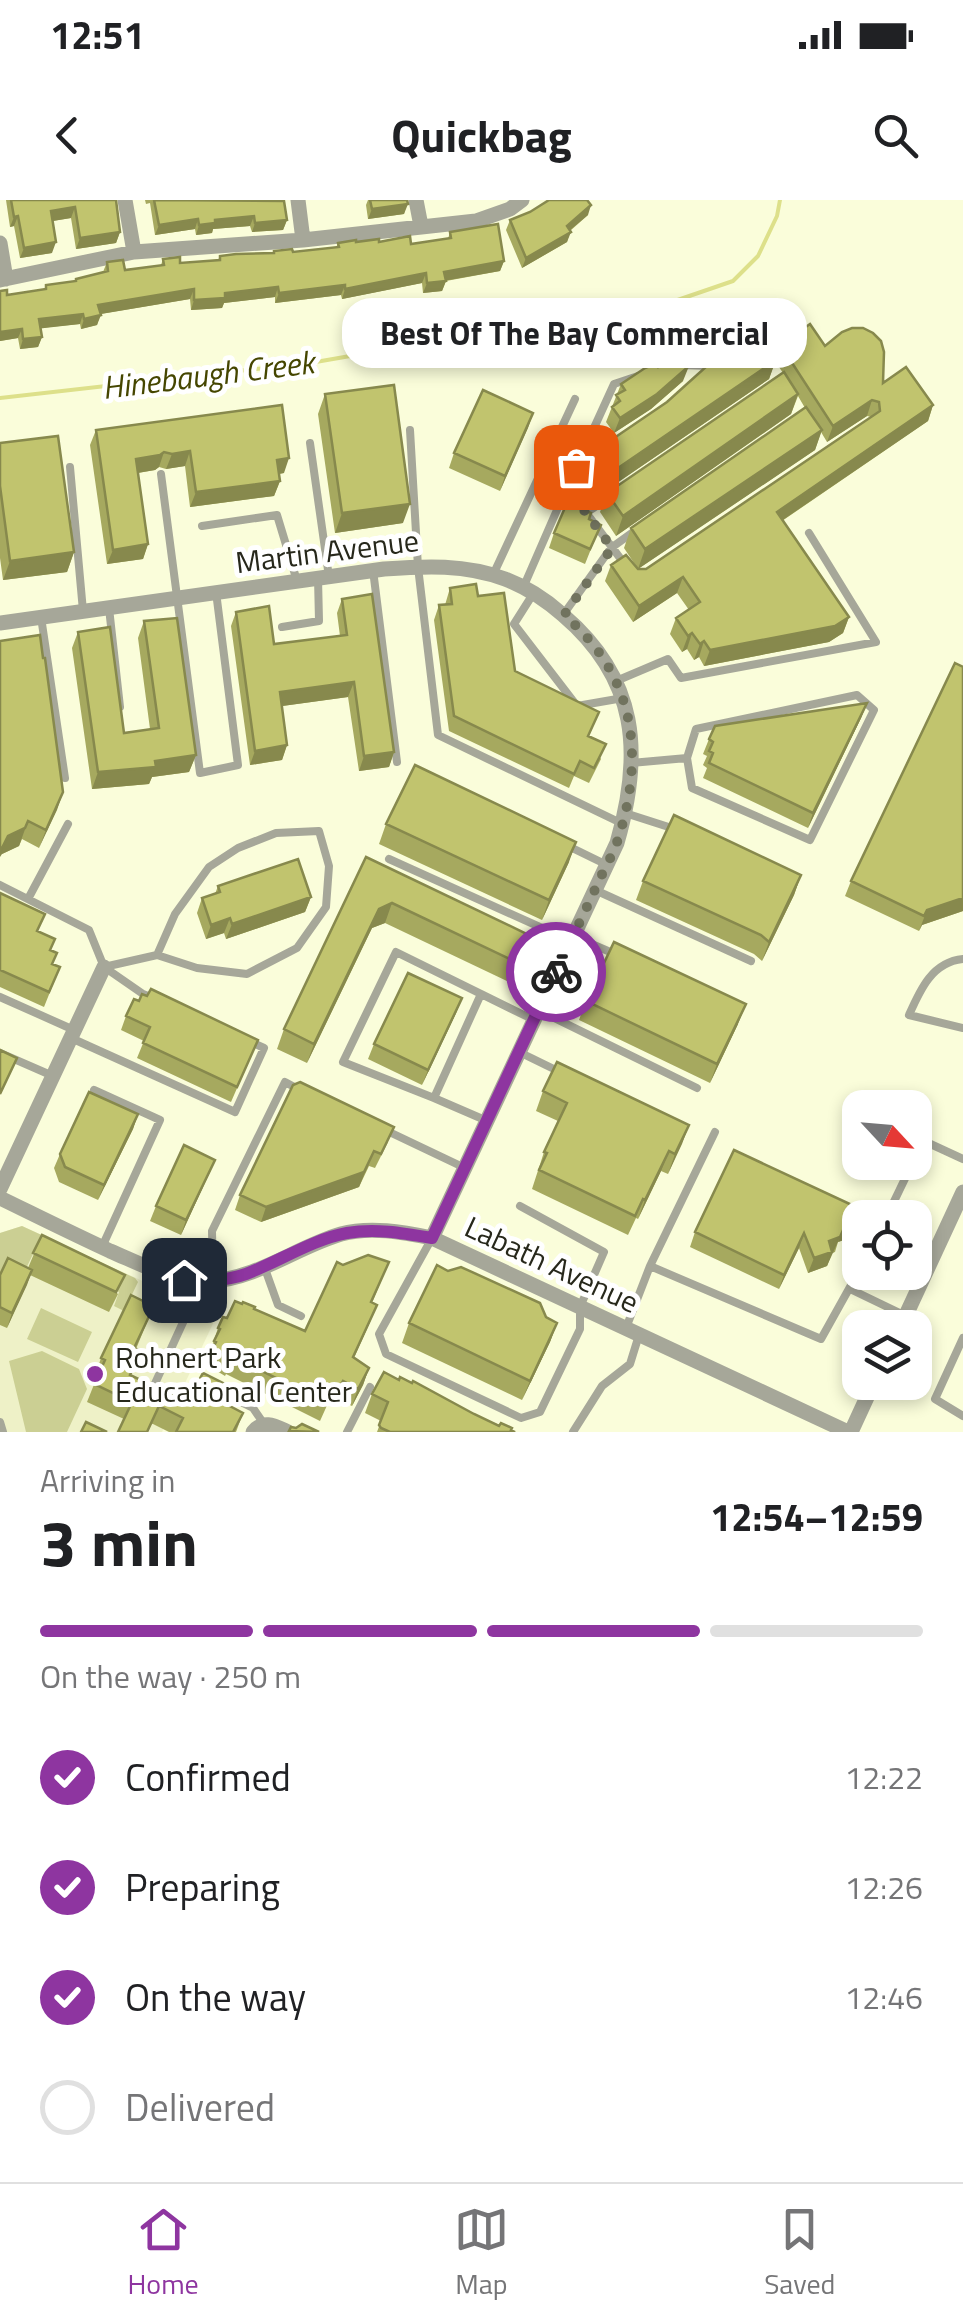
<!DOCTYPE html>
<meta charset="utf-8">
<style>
body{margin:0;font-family:"Titillium Web",sans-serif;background:#f6f6f6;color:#202124;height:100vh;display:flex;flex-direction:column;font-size:38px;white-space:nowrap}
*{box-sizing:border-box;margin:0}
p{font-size:32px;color:#757577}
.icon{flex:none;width:55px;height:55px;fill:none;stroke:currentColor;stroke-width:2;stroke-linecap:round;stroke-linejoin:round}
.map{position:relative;height:1232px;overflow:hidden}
.side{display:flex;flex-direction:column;background:#fff;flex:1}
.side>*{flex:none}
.needle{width:65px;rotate:116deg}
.fabs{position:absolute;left:842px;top:890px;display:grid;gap:20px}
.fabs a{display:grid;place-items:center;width:90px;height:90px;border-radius:20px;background:#fff;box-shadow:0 5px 15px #0003;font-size:50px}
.pin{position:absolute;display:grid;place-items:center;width:85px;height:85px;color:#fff;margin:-42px;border-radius:20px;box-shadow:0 5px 15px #0006}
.courier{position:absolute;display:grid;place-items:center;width:100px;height:100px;margin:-50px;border:8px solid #8e35a0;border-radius:50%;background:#fff;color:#222;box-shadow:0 2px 12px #0007}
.bubble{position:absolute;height:70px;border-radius:30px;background:#fff;box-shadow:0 5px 15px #0003;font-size:32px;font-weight:700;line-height:70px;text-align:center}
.headline em{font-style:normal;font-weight:700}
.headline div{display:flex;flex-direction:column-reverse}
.headline{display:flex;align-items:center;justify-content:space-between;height:170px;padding:0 40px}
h1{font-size:65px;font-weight:700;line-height:75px}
.bar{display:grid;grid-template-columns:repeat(4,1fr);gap:15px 10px;align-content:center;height:120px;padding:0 40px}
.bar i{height:12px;border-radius:8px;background:#e0e0e0}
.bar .current{background:#8e35a0}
.bar p{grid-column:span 4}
ol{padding:0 40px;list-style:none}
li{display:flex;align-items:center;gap:30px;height:110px}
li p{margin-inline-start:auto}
li .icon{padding:10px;border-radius:50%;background:#8e35a0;color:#fff;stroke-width:4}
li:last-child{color:#757577}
li i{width:55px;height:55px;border:5px solid #e0e0e0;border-radius:50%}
.status{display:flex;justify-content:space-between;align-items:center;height:70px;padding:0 50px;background:#fff;direction:ltr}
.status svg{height:28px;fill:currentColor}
header{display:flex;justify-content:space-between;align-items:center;height:130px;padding:0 40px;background:#fff;font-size:45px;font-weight:700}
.menu{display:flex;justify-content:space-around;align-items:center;height:140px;border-top:2px solid #e0e0e0;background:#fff;font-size:28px;color:#757577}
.menu a{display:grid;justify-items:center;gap:5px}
.menu .current{color:#8e35a0}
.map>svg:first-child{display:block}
</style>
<div class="status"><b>12:51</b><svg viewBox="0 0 49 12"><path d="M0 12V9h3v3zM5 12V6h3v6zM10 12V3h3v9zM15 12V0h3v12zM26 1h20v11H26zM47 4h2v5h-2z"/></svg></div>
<header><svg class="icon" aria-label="back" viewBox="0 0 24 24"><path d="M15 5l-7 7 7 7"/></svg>Quickbag<svg class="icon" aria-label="search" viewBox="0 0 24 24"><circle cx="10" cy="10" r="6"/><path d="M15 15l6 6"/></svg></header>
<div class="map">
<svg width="963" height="1232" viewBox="0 0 963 1232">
<rect width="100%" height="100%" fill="#fafdda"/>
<path fill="#eef1c7" d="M22 1026 217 1115 162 1232H0V1033Z"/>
<path fill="#cbcf93" d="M22 1026 135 1078 138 1082 124 1111 114 1106 119 1092 34 1052 21 1079 0 1075V1033Z
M41 1108 92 1132 78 1162 27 1139Z
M42 1151 79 1169 87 1189 67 1232H26L9 1161Z"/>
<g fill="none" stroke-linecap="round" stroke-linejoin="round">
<path stroke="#dde08a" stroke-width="4" d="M0 198 310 163 608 111 666 104 733 81 758 56 777 16 780 0"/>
<path stroke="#a6a799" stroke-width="8" d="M680 165 711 166 715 163
M410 230 418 367 438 535 623 624
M310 243 329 377
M70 267 83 411
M161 274 200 573 238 565 216 392
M586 313 610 297
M202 326 277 315 297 381
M626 366 567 287 614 184 638 176
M373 370 397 562
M493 375 575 199
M523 388 567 287
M533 394 514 424 577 506 623 498
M109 408 120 507
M563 415 611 348 636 330
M41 417 65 578
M282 427 319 421 318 378
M616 481 668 459 681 478 876 442 809 333
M631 563 687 558 692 588 810 640 874 510 857 495 696 529 687 558
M625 613 678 630
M566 645 607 665
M389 659 571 741
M0 685 89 730 104 767 143 794 156 799
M595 690 751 761
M28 699 68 624
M573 736 615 754
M963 759C932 762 920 790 909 815L963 828
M104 767 157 755 197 768 247 774 297 748 326 707 329 666 319 631 276 633 238 648 209 667 175 714 157 755
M481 794 434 898 343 862 396 752 534 820
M0 797 74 830
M538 810 697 888
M71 838 235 912 264 848 251 842
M519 852 560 872
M0 853 53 876
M94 890 160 920 102 1047
M434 898 485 920
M383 929 465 968
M915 958 924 941 963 959
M886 1018 913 962
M432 1038 379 1134 386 1154 521 1218 540 1212 580 1129V1107L604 1052 520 1006
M264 1066 278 1105 301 1116
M650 1066 821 1139 860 1069
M213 1081 212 1031 285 882 298 889
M850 1089 906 1116
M626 1128 650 1066 715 932
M963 1138 935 1199 963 1216
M152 1190 202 1081
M216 1190 253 1208 264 1224
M0 1222 3 1232
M347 1232 370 1187
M573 1232 602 1186 630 1164 639 1135"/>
<path stroke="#a6a799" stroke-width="15" d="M125 0 134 52
M298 0 303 40
M416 0 421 26
M0 43 6 79
M0 80 134 52 303 40 476 21 510 9 522 0
M0 423 384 369C425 366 465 364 505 379 526 387 546 400 563 415 638 479 643 553 617 643L432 1038
M0 989 104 767
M0 998C37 1016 73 1034 110 1051 143 1065 175 1083 212 1081 258 1078 297 1047 341 1034 370 1026 403 1032 432 1038L848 1232
M900 1128 963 992
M253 1232C264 1219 275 1226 288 1232
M851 1232 874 1182"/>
</g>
<path fill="#a6a95f" d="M6 0H116L120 32 116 43 76 49 71 18 52 21V53L20 58 14 26 10 27Z
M145 0H279L277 1 287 20 283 30 252 32 250 26 213 29 212 33 196 35 195 29 155 35 150 3 146 4Z
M368 0H407L404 14 368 19 366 5Z
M588 15 570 31 567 42 522 68 506 30 510 20Z
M450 32 504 61 500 71 446 81 442 91 423 93 422 83 342 99 341 95 275 103V97L224 103 222 108 191 110 190 99 100 114 97 125 81 129 80 124 40 128 42 137 38 147 20 149 18 138 0 141V91L7 95 44 90 46 85 75 81 76 79 103 72 107 62 125 70 161 65 163 59 180 63 218 60 220 56 293 52 336 48 338 43 356 42 411 44 448 39Z
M772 132 796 134 825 146 883 183 933 205 928 221 782 321 849 417 843 433 829 442 704 466 699 457 694 460 687 449 682 452 670 434 676 418 689 410 677 393 633 422 605 381 611 365 638 369H646L871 217 867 216 827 242 821 232 815 250 638 369 624 348 631 328 805 208 798 196 791 214 616 336 600 312 607 293 783 173 775 161 769 179 592 300 580 284 592 253 759 138 767 146Z
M658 167 683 181 651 209 614 233 606 222 621 184Z
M325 194 403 323 335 333 318 214Z
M533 213 500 291 449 268 454 253Z
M96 230 284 273 279 274 280 281 274 296 190 307 185 266 166 269 159 267 155 270 138 273 148 344 143 359 107 364 90 245Z
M0 243 74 352 67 372 3 380 0 358Z
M589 319 595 339 585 364 549 348 554 333Z
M450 388 478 396 515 471 599 512 589 536 601 559 589 583 574 576 569 588 449 531 434 420 439 405H445Z
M342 399 394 552 389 567 359 571 348 497 282 506 287 545 282 560 250 565 231 426 236 412 274 444 340 436 337 413Z
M144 421 196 555 189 572 152 577 149 584 92 589 72 448 78 432 124 533 150 529 138 438Z
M0 441 63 592 39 648 22 639 19 646 2 654Z
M867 503 861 518 808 628 703 578 707 568 703 565 707 556 703 554 709 539Z
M386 624 569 662 542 720 379 644Z
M366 657 529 735 509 782 385 723 372 728 307 863 277 849 284 829Z
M801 675 794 695 762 761 754 754 636 700 643 681Z
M851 681 963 711 922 725 919 731 845 696Z
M218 686 311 697 305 712 226 739 224 733 206 739 197 713 202 698 215 694Z
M0 693 38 732 55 739 51 750 53 764 60 767 44 807 0 787Z
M462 798 456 813 422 885 368 859 374 844Z
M586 801 738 824 710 883 579 820Z
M126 816 258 840 231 902 137 858 144 841 121 830Z
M543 891 689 925 668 974 661 971 638 1019 636 1018 628 1035 532 989 544 952 558 921 536 911Z
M138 914 133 929 98 1000 59 982 54 968 60 954Z
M388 942 375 968 369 966 359 987 261 1022 235 1010 240 995Z
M215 960 181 1035 150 1021 156 1006Z
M848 1022 850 1025 844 1040 838 1042 835 1052 832 1053 827 1066 808 1073 799 1048 779 1089 690 1047 695 1032Z
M42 1035 118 1094 109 1112 30 1075 7 1128 0 1125V1075L28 1068Z
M389 1062 372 1103 370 1122 354 1158 369 1168 363 1185 352 1206 337 1199 334 1204 329 1201 320 1221 226 1174 225 1176 207 1165 209 1159 208 1158 218 1128 227 1118 254 1109 305 1131 343 1065Z
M147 1108 152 1110 136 1149 131 1175 187 1202 220 1196 224 1204 243 1213 236 1232H169L153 1224 124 1219 87 1202 97 1177 95 1176 101 1158Z
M546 1117 557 1123 550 1142 522 1200 402 1143 409 1123Z
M372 1194 474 1214 515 1232H377L381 1221 365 1213Z"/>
<path fill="#87894d" d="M408 4 404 14 368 19 372 9Z
M591 5 588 15 563 36 567 26Z
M75 7 71 18 47 22 51 11Z
M18 16 14 26 10 27 14 17Z
M254 16 250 26 213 29 212 33 196 35 199 25 215 20Z
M198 19 195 29 155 35 159 25Z
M287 20 283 30 252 32 255 23Z
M120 32 116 43 76 49 80 38Z
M571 32 567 42 522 68 526 58Z
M56 42 52 53 20 58 24 48Z
M504 61 500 71 443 81H446L442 91 423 93 427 83 444 72Z
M426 73 422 83 342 99 345 89Z
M345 85 341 95 275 103 279 93Z
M278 87 275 97 224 103 222 108 191 110 194 100 225 93Z
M194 89 190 99 95 115 98 105Z
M83 114 80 124 36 129 39 119Z
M101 115 97 125 81 129 84 119Z
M22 129 18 138 0 141V132Z
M42 137 38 147 20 149 23 139Z
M776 160 769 179 592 300 599 281Z
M689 166 683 181 651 209 614 233 620 218Z
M798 194 791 214 616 336 623 316Z
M872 200 867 216 827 242 833 226Z
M933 205 928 221 771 328 777 312Z
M533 213 528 228 500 291 505 276Z
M822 230 815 250 638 369 645 349Z
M190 251 185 266 166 269 172 254Z
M164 252 159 267 155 270 131 274 136 259Z
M289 258 284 273 271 275 277 260Z
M280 281 274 296 190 307 196 292Z
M410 304 403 323 335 333 342 313Z
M148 344 143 359 107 364 113 350Z
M74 352 67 372 3 380 10 361Z
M683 377 677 393 633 422 639 406Z
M849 417 843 433 829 442 704 466 710 450Z
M692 433 687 449 682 452 688 436Z
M704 441 699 457 694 460 700 444Z
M354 482 348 497 275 507 280 492Z
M867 503 861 518 808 628 813 613Z
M287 545 282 560 250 565 255 551Z
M394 552 389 567 359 571 364 556Z
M196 555 189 572 152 577 149 584 92 589 98 572 155 561Z
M63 592 57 610 39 648 46 630Z
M28 621 19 646 2 654 0 657V652L8 636Z
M576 642 569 662 542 720 549 700Z
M801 675 794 695 762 761 769 742Z
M311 697 305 712 226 739 232 724Z
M963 698V711L922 725 919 731 927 710Z
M392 703 385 723 372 728 307 863 314 844 379 709Z
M230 718 224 733 206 739 211 725Z
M529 735 522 754 509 782 516 762Z
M462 798 456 813 422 885 428 870Z
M746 804 738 824 710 883 717 864Z
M138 914 133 929 98 1000 104 985Z
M689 925 682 944 668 974 675 954Z
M374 951 359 987 261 1022 266 1007Z
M669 951 661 971 638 1019 645 1000Z
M215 960 209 974 181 1035 186 1020Z
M850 1025 844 1040 838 1042 844 1028Z
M804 1033 799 1048 779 1089 784 1075Z
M840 1037 827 1066 808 1073 814 1058 829 1041Z
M32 1070 27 1085 7 1128 12 1113Z
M377 1105 370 1122 346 1174 353 1157Z
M557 1123 550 1142 522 1200 530 1181Z
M369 1168 363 1185 352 1206 358 1189Z"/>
<path fill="#c1c46e" stroke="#87894d" stroke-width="2.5" d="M11 0H116L120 32 80 38 75 7 51 11 56 42 24 48 18 16 14 17Z
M154 0 284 1 287 20 255 23 254 16 215 20V23L199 25 198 19 159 25Z
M370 0H407L408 4 372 9Z
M549 0H587L591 5 567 26 571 32 526 58 510 20 530 12Z
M498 24 504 61 444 72 446 81 427 83 426 73 345 89V85L279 93 278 87 225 93V98L194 100V89L98 105 101 115 84 119 83 114 39 119 42 137 23 139 22 129 0 132V91L7 90V95L46 89V85L76 81V79L108 71 107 62 123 60 125 70 164 65 163 59 180 57V63L220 60V56L236 54 274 53V51L292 49 293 52 339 47 338 43 356 40V42L379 39V42L410 36 411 44 451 38 450 32Z
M810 124 825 146 842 132 852 128H863L873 133 881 141 884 152 883 183 906 167 933 205 777 312 849 417 835 426 710 450 704 441 700 444 692 433 688 436 676 418 700 402 683 377 639 406 611 365 626 355 638 369H646L880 211 879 202 872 200 833 226 772 132 782 125H790L796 134Z
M755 133 759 138 761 137 776 160 599 281 587 264 596 259 592 253 667 202 708 165Z
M683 158 689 166 657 194 620 218 612 207 620 201 616 195 625 190 621 184 645 168 655 164 658 167 668 160 672 165Z
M784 172 798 194 623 316 607 293Z
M394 185 410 304 342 313 325 194Z
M483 190 533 213 505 276 454 253Z
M282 205 289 258 277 260 280 281 196 292 190 251 172 254 164 252 160 255 136 259 148 344 113 350 96 230Z
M806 207 822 230 645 349 631 328Z
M58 236 74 352 10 361 0 286V243Z
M570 296 582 301 579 308 591 313 589 319 601 325 590 349 554 333Z
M476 384 478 396 504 393 515 471 599 512 588 536 606 544 594 568 580 561 574 574 454 516 439 405 452 404 450 388Z
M372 394 394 552 364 556 354 482 280 492 287 545 255 551 236 412 269 406 274 444 347 435 342 399Z
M177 418 196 555 155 561 156 567 98 572 78 432 110 427 124 533 159 528 144 421Z
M40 435 43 458H45L63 592 46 630 28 621 25 628 8 636 0 652V441Z
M955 463 963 467V698L927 710 924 716 851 681Z
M867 503 813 613 709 563 713 553 709 551 713 542 709 539 715 526Z
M415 565 576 642 549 700 386 624Z
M674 615 801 675 769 742 761 735 643 681Z
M366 657 529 735 516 762 392 703 379 709 314 844 284 829Z
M298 659 311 697 232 724 230 718 211 725 202 698 220 692 218 686Z
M0 693 45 714 37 731 55 739 50 750 57 753 52 764 60 767 49 792 0 770Z
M614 742 746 804 717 864 586 801Z
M408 773 462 798 428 870 374 844Z
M151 789 258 840 237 887 143 843 150 827 126 816 134 799 139 801 142 794 147 796Z
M0 850 17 858 0 894Z
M557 862 689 925 675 954 669 951 645 1000 643 999 635 1016 539 970 547 953 544 952 567 903 543 891Z
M300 882 394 927 381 954 374 951 364 972 266 1007 240 995 293 885Z
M89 892 138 914 104 985 65 967 60 954Z
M184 945 215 960 186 1020 156 1006Z
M734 950 854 1006 848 1021 850 1025 844 1028 840 1037 829 1041 832 1052 814 1058 804 1033 784 1075 695 1032Z
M42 1035 125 1075 116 1092 33 1053Z
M368 1055 389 1062 371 1102 377 1105 353 1157 369 1168 358 1189 343 1181 340 1186 336 1184 326 1203 232 1156 231 1159 213 1148 216 1142 214 1141 220 1129 218 1128 223 1117 227 1118 235 1101 242 1104 243 1102 255 1107 254 1109 305 1131 337 1062 343 1065Z
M8 1058 32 1070 12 1113 0 1107V1075Z
M437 1065 448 1071 461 1067 540 1103 546 1117 557 1123 530 1181 409 1123Z
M131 1095 149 1104 147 1108 152 1110 134 1148 141 1151 130 1175 187 1202 203 1173 225 1184 219 1195 226 1199 224 1203 243 1213 233 1232H176L183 1218 159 1206 147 1232H118L132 1202 94 1184 105 1160 101 1158Z
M384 1172 399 1180 400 1177 412 1183 413 1181 474 1214 499 1226 501 1223 512 1228 511 1230 515 1232H390L381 1228 379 1225 388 1202 372 1194Z
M86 1222 107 1232H81Z
M302 1224 319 1232 289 1231 291 1227 296 1228Z"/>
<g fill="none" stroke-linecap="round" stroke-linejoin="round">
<path stroke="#71735e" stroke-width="10" stroke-dasharray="0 18" d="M556 772C571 741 585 711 599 681 605 667 614 653 618 639 646 553 634 474 564 415L612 348 567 287 576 267"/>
<path stroke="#8e35a0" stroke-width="12" d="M184 1080C205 1081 226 1081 246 1074 278 1062 313 1039 347 1033 375 1028 403 1033 432 1038L556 772"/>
</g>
<circle fill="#8e35a0" stroke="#fff" stroke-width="4" cx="95" cy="1174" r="10"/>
<g text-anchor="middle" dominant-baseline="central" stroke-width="10" stroke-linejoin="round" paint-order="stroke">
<g font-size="30" fill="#27281b" stroke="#fff">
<text transform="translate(327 351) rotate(-7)">Martin Avenue</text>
<text transform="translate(552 1064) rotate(25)">Labath Avenue</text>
</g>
<g font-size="30" fill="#27281b" stroke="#fff" text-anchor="start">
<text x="115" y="1157">Rohnert Park<tspan x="115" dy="34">Educational Center</tspan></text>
</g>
<g font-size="32" font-style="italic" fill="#454600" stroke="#fff">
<text transform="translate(208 174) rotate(-7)">Hinebaugh Creek</text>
</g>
</g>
</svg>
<div class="fabs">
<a><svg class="needle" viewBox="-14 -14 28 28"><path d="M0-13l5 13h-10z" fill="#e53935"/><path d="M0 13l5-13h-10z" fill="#757577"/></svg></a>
<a><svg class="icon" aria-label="locate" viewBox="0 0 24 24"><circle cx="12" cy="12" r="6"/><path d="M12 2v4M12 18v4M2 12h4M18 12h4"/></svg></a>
<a><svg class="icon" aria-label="layers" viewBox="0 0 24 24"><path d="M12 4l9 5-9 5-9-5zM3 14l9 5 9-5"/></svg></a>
</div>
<div class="pin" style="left:576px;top:267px;background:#ea580c"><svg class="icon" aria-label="bag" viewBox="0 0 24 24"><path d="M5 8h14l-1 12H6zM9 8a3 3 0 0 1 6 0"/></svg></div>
<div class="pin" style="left:184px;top:1080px;background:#1f2937"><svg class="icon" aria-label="home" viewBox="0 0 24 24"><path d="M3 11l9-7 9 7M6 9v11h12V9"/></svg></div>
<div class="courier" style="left:556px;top:772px"><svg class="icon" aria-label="bike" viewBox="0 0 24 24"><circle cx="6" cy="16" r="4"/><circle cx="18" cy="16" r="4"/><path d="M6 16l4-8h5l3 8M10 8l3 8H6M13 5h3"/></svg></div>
<div class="bubble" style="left:342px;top:98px;width:465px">Best Of The Bay Commercial</div>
</div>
<section class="side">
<div class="headline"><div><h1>3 min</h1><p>Arriving in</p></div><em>12:54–12:59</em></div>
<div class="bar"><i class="current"></i><i class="current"></i><i class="current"></i><i></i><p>On the way · 250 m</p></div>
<ol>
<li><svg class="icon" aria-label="check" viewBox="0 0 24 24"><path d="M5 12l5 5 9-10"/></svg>Confirmed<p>12:22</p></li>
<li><svg class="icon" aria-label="check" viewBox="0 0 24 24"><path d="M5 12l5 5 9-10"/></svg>Preparing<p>12:26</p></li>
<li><svg class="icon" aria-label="check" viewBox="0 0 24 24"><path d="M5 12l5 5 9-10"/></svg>On the way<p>12:46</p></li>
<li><i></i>Delivered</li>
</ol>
</section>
<nav class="menu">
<a class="current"><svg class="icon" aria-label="home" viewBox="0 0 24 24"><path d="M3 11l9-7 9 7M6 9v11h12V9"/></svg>Home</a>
<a><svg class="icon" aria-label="map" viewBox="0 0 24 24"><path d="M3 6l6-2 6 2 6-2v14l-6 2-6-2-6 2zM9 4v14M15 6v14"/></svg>Map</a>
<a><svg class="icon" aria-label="saved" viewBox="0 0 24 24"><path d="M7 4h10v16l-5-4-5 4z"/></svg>Saved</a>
</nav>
